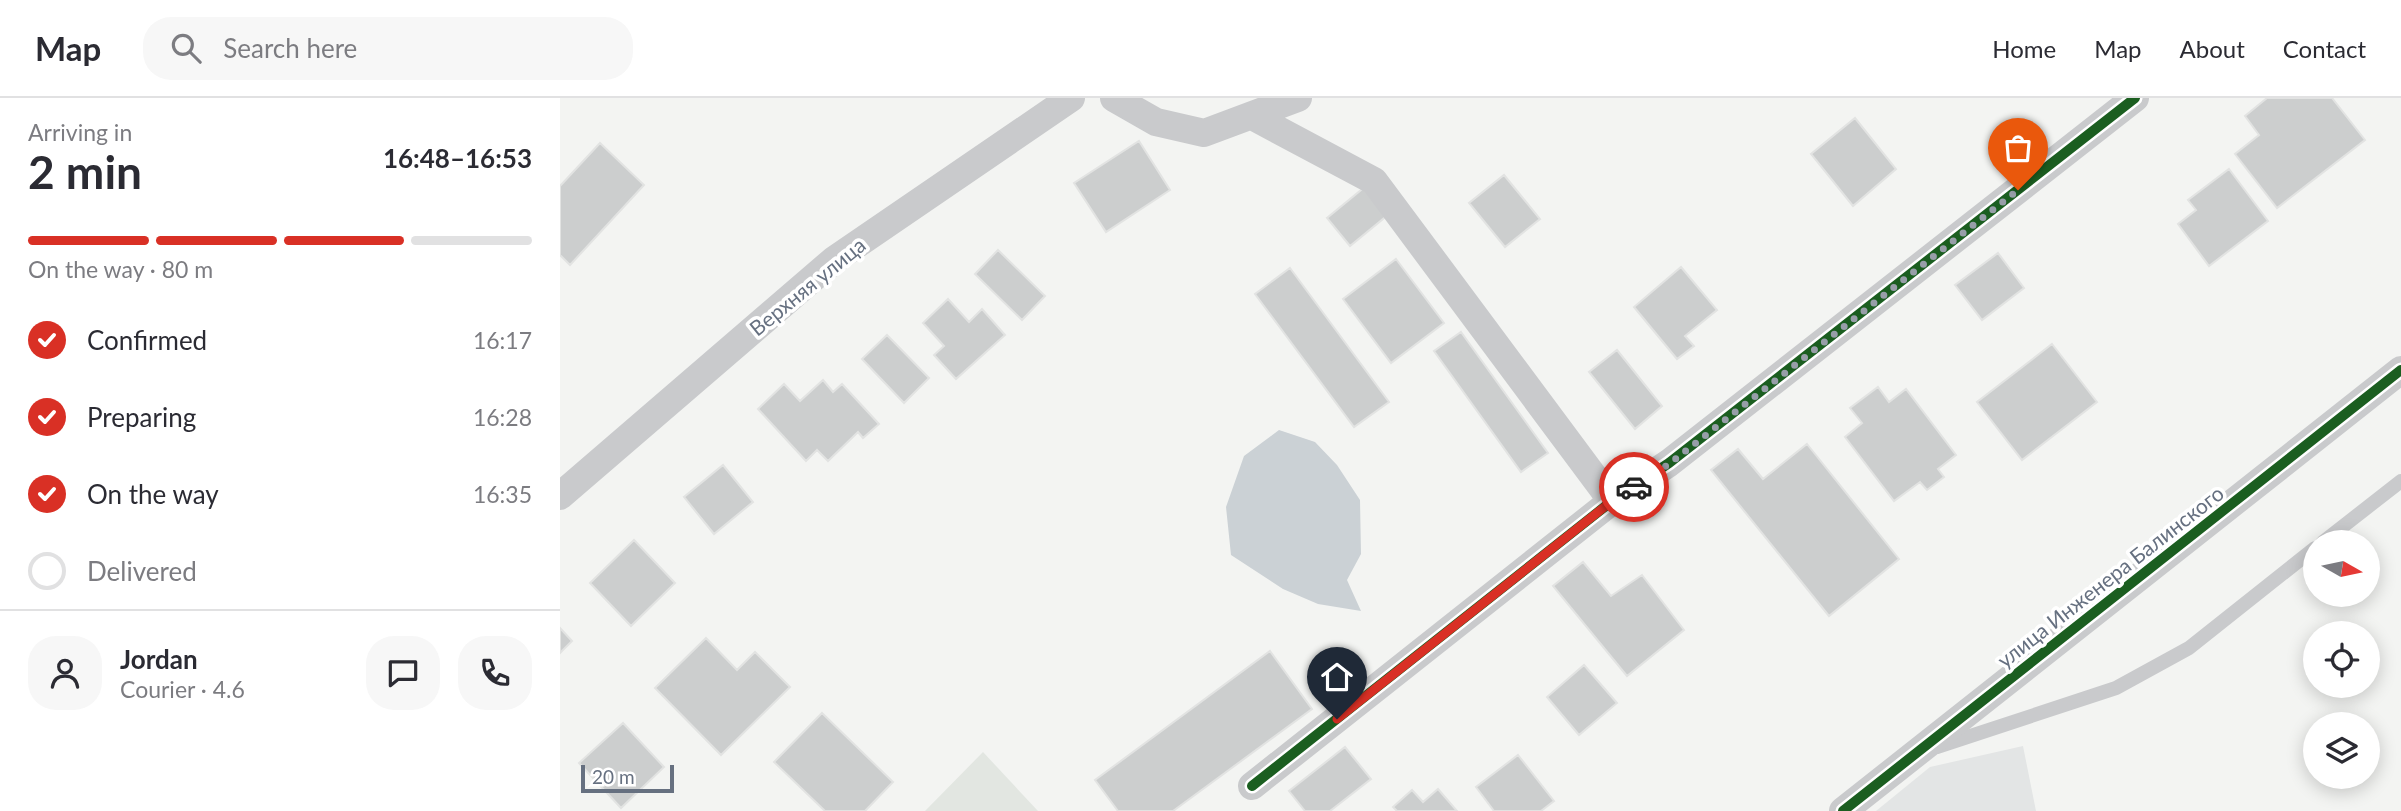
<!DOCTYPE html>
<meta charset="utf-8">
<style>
body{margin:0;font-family:Lato,sans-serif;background:#f7f7f7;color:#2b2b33;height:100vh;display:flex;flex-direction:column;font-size:26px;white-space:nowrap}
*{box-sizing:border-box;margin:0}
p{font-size:23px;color:#7c7c81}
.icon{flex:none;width:38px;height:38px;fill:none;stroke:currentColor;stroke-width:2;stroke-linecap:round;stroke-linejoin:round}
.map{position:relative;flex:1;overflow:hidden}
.drawer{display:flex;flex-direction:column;background:#fff;width:560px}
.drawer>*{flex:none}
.needle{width:46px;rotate:99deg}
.fabs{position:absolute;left:1743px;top:432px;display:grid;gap:14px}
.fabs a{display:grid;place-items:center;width:77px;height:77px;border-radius:50%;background:#fff;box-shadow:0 4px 18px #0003;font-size:35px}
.scale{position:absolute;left:21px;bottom:18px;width:93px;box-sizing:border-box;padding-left:7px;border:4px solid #667080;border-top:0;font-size:19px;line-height:24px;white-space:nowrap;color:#667080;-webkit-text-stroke:5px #fff;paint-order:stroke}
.pin{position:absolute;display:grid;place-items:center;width:60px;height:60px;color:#fff;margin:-72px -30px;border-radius:50% 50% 50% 0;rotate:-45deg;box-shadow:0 0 7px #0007}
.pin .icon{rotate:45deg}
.courier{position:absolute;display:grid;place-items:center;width:70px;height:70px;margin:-35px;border:5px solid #d93025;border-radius:50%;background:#fff;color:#222;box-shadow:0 2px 9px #0007}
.overview em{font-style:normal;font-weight:700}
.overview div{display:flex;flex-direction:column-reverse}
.overview{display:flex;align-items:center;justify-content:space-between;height:119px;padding:0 28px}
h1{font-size:46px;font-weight:700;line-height:52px}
.bar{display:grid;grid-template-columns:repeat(4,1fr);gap:10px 7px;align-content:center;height:84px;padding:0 28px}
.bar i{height:9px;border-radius:5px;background:#e1e1e2}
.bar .on{background:#d93025}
.bar p{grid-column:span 4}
.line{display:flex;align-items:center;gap:18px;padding:0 28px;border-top:2px solid #e1e1e2}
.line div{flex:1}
.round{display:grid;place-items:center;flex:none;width:74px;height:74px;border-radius:28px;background:#f7f7f7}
ol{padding:0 28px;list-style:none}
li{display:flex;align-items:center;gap:21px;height:77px}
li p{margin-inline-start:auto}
li .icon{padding:7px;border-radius:50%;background:#d93025;color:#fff;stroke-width:4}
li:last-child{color:#7c7c81}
li i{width:38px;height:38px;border:4px solid #e1e1e2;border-radius:50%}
header{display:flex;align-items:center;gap:42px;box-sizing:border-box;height:98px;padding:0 35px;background:#fff;border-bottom:2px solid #e1e1e2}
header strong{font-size:33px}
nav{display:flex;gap:38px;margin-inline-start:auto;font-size:24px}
.search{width:490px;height:63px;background:#f7f7f7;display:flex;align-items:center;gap:18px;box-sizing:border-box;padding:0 24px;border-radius:28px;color:#7c7c81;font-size:26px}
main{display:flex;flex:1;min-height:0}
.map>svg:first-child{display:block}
</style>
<header>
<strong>Map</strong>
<div class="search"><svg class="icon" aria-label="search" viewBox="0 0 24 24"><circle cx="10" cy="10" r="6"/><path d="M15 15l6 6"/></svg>Search here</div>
<nav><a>Home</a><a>Map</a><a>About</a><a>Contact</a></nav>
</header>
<main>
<section class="drawer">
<div class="overview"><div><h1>2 min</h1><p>Arriving in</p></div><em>16:48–16:53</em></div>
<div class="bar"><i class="on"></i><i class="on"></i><i class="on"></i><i></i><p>On the way · 80 m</p></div>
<ol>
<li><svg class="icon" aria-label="check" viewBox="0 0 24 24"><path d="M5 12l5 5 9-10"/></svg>Confirmed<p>16:17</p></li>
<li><svg class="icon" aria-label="check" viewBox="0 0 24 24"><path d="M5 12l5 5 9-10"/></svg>Preparing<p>16:28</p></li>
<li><svg class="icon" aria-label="check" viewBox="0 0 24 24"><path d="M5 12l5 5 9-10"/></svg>On the way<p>16:35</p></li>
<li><i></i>Delivered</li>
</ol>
<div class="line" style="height:126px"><a class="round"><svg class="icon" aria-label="person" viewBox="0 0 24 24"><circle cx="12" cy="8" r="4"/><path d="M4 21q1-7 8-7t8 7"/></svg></a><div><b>Jordan</b><p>Courier · 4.6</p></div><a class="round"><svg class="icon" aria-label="chat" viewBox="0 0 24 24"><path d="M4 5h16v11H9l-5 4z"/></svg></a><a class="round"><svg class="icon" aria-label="phone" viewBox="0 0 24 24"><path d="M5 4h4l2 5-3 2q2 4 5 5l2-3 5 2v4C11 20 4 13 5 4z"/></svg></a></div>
</section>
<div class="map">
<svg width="1841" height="713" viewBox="0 0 1841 713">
<rect width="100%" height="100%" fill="#f3f4f2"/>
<path fill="#e3e5e5" d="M1463 648 1476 713H1316L1370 669Z"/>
<path fill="#e2e6e1" d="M423 654 478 713H365Z"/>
<path fill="#cbd1d5" d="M719 332 755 344 777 367 800 402 801 456 787 482 801 513 758 506 723 491 671 457 666 409 684 358Z"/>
<path fill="#cccece" stroke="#e2e3e2" stroke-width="2" d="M1707 0H1772L1805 42 1717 110 1675 56 1699 37 1685 18Z
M1295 20 1336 71 1293 108 1251 56Z
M579 43 610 92 546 134 514 85Z
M40 45 84 87 10 167 0 157V88Z
M1669 71 1708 123 1649 168 1618 126 1636 112 1628 102Z
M944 77 980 121 945 149 909 105Z
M806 88 829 116 790 148 767 120Z
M438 152 485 198 462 222 415 176Z
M1438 155 1464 190 1422 222 1395 187Z
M836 161 884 225 831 265 783 201Z
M1121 169 1157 212 1125 238 1134 248 1117 261 1074 209Z
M730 170 829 304 794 329 695 196Z
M388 201 409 224 422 211 445 237 396 281 374 257 384 248 363 225Z
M901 234 988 355 961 374 874 253Z
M327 237 369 280 344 305 302 261Z
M1492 246 1537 304 1462 362 1417 304Z
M1057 252 1102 308 1075 331 1029 274Z
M263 282 273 294 282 286 319 326 303 340 298 334 268 363 257 352 246 363 198 311 224 286 240 303Z
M1318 289 1329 304 1346 291 1396 357 1378 371 1384 379 1367 392 1360 384 1334 403 1285 339 1302 325 1290 310Z
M1247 346 1339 461 1269 518 1151 372 1178 351 1203 381Z
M163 367 193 404 154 436 124 399Z
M74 442 115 485 71 528 30 485Z
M1023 464 1051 498 1082 477 1124 532 1067 578 993 488Z
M0 530 12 543 0 555Z
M146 540 177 572 195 554 230 589 161 657 95 590Z
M710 553 752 611 613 713H558L535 682Z
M1024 567 1057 605 1019 637 987 599Z
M262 615 333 684 305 713H265L214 664Z
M63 625 104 669 61 710 19 665Z
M785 649 811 681 770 713H745L729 693Z
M958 657 994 703 981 713H934L916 689Z
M878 691 897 713H837L833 709 852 692 863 704Z"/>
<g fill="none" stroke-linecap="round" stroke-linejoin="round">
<path stroke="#c9cacc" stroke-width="14" d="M1763 444 1841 383
M1377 649 1556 590 1629 550 1755 450"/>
<path stroke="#c9cacc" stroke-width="28" d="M554 0 596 24 644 35 738 0
M692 18 814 83 1052 403
M0 398 274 162 511 0
M692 688 1052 403 1109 365 1575 0
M1283 713 1841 272"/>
<defs>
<path id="cycleway" d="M692 688 1052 403 1109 365 1575 0
M1283 713 1841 272"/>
</defs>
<use href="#cycleway" stroke="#fff" stroke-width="15"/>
<use href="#cycleway" stroke="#1b5e20" stroke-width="10"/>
</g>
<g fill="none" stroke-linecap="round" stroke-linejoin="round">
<path stroke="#979ea8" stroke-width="7" stroke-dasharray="0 12.6" d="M1074 389 1109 366 1458 92"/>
<path stroke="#d93025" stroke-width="9" d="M777 621 1052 403 1074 389"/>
</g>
<g text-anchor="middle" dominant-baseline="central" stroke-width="7" stroke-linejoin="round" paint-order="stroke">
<g font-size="21" fill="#667080" stroke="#fff">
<text transform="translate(247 188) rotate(-39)">Верхняя улица</text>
<text transform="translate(1550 478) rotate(-38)">улица Инженера Балинского</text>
</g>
</g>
</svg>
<div class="fabs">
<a><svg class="needle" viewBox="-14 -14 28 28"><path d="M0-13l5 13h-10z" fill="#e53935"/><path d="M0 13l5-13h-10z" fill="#7c7c81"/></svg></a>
<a><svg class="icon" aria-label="locate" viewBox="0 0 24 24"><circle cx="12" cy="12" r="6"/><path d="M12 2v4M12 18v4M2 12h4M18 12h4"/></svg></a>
<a><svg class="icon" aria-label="layers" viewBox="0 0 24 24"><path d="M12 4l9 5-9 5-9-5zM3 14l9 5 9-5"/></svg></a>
</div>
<div class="scale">20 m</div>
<div class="pin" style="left:1458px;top:92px;background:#ea580c"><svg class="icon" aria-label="bag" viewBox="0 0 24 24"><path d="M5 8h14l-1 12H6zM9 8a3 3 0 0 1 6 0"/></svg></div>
<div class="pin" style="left:777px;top:621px;background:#1f2937"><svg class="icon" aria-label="home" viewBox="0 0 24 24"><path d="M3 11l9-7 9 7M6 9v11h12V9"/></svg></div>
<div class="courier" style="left:1074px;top:389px"><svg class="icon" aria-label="car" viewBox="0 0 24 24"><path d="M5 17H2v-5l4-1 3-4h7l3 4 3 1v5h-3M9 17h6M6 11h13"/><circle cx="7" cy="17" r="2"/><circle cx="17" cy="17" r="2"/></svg></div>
</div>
</main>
